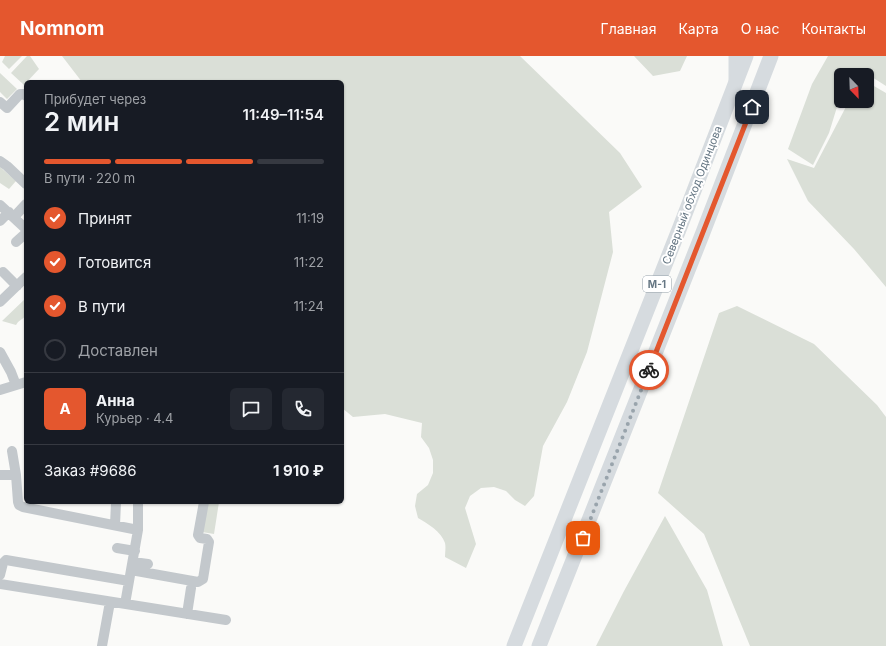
<!DOCTYPE html>
<html lang="ru">
<meta charset="utf-8">
<style>
body{margin:0;font-family:Inter,sans-serif;background:#242831;color:#f1f3f6;height:100vh;display:flex;flex-direction:column;font-size:15px;white-space:nowrap}
*{box-sizing:border-box;margin:0}
p{font-size:13px;color:#9ea1a6}
.icon{flex:none;width:22px;height:22px;fill:none;stroke:currentColor;stroke-width:2;stroke-linecap:round;stroke-linejoin:round}
.map{position:relative;flex:1;overflow:hidden}
.panel{position:absolute;left:24px;top:24px;width:320px;height:424px;display:flex;flex-direction:column;background:#171b24;border-radius:6px;box-shadow:0 1px 3px #0004}
.panel>*{flex:none}
.needle{width:26px;rotate:157deg}
.controls{position:absolute;left:834px;top:12px;display:grid;gap:8px}
.controls a{display:grid;place-items:center;width:40px;height:40px;border-radius:6px;background:#171b24;box-shadow:0 1px 3px #0004;font-size:20px}
.pin{position:absolute;display:grid;place-items:center;width:34px;height:34px;color:#fff;margin:-17px;border-radius:8px;box-shadow:0 2px 6px #0006}
.courier{position:absolute;display:grid;place-items:center;width:40px;height:40px;margin:-20px;border:3px solid #e4572e;border-radius:50%;background:#fff;color:#222;box-shadow:0 1px 5px #0007}
.overview em{font-style:normal;font-weight:600}
.overview div{display:flex;flex-direction:column-reverse}
.overview{display:flex;align-items:center;justify-content:space-between;height:68px;padding:0 20px}
h1{font-size:26px;font-weight:600;line-height:30px}
.bar{display:grid;grid-template-columns:repeat(4,1fr);gap:6px 4px;align-content:center;height:48px;padding:0 20px}
.bar i{height:5px;border-radius:3px;background:#363941}
.bar .on{background:#e4572e}
.bar p{grid-column:span 4}
.line{display:flex;align-items:center;gap:10px;padding:0 20px;border-top:1px solid #363941}
.line div{flex:1}
.round{display:grid;place-items:center;flex:none;width:42px;height:42px;border-radius:6px;background:#242831}
ol{padding:0 20px;list-style:none}
li{display:flex;align-items:center;gap:12px;height:44px}
li p{margin-inline-start:auto}
li .icon{padding:4px;border-radius:50%;background:#e4572e;color:#fff;stroke-width:4}
li:last-child{color:#9ea1a6}
li i{width:22px;height:22px;border:2px solid #363941;border-radius:50%}
header{display:flex;align-items:center;gap:24px;box-sizing:border-box;height:56px;padding:0 20px;background:#e4572e;color:#fff}
header strong{font-size:19px}
nav{display:flex;gap:22px;margin-inline-start:auto;font-size:14px}
.map>svg:first-child{display:block}
</style>
<header>
<strong>Nomnom</strong>
<nav><a>Главная</a><a>Карта</a><a>О нас</a><a>Контакты</a></nav>
</header>
<div class="map">
<svg width="886" height="590" viewBox="0 0 886 590">
<rect width="100%" height="100%" fill="#fafaf8"/>
<path fill="#dadfd7" d="M5 0H22L9 13 2 6Z
M27 0H30L39 13 24 29 11 17Z
M62 0H520L620 97 642 131 609 156 613 196 587 296 567 346 543 390 534 440 525 450 515 444 506 435 494 431 481 432 470 440 465 452 476 488 466 512 445 501C445 497 446 491 445 487 441 475 428 468 418 462L415 450 417 438 428 429 433 417V404L429 392 421 381 422 367 385 358 353 361 342 352V26H82Z
M634 0H687L680 15 653 20Z
M828 0H886V30L861 14 856 19H841V38L829 77 813 109 788 93 812 28Z
M0 17 17 33 7 43 0 36Z
M867 26 886 37V231L854 193 808 145 787 103 814 112 849 45H867Z
M0 111 16 125 9 133 0 127Z
M26 242V260L18 266 16 269 2 265Z
M737 250 814 288 877 349 886 361V590H750L704 478 658 437 719 257Z
M207 446H219L214 478 202 476Z
M665 460 707 534 723 590H596L624 535Z"/>
<g fill="none" stroke-linecap="round" stroke-linejoin="round">
<path stroke="#c3c8cc" stroke-width="10" d="M0 46 7 52 20 38H24L26 40
M0 105 7 110 26 128
M0 149 26 173
M14 161 26 148
M0 165 9 156
M16 186 26 177
M3 216 17 230
M0 246 26 221
M0 296 11 316 16 329
M0 334 26 326
M12 395 16 419
M0 419H16L18 446 19 449 23 451 138 474
M115 469 116 446
M117 492 135 495
M133 506 148 508
M131 514 198 526 203 523 209 486 207 483 200 482 198 479 204 446
M0 519 3 507 6 504 129 525
M0 528 226 564
M125 548 138 474V446
M187 558 191 532
M102 590 110 546"/>
<path stroke="#d6dbdf" stroke-width="13" d="M735 24V0"/>
<path stroke="#d6dbdf" stroke-width="15" d="M514 590 680 171 746 0
M539 590 702 179 771 0"/>
</g>
<g fill="none" stroke-linecap="round" stroke-linejoin="round">
<path stroke="#99a4ac" stroke-width="4" stroke-dasharray="0 7.2" d="M583 482 649 314"/>
<path stroke="#e4572e" stroke-width="5" d="M649 314 752 51"/>
</g>
<g text-anchor="middle" dominant-baseline="central" stroke-width="4" stroke-linejoin="round" paint-order="stroke">
<rect fill="#fff" stroke="#939fa8" stroke-width="1" x="643" y="220" width="28" height="16" rx="3"/>
<g font-size="10" font-weight="bold" fill="#657683">
<text x="657" y="228">М-1</text>
</g>
<g font-size="11" fill="#657683" stroke="#fff">
<text transform="translate(692 139) rotate(-69)">Северный обход Одинцова</text>
</g>
</g>
</svg>
<div class="controls">
<a><svg class="needle" viewBox="-14 -14 28 28"><path d="M0-13l5 13h-10z" fill="#e53935"/><path d="M0 13l5-13h-10z" fill="#9ea1a6"/></svg></a>
</div>
<div class="pin" style="left:583px;top:482px;background:#ea580c"><svg class="icon" aria-label="bag" viewBox="0 0 24 24"><path d="M5 8h14l-1 12H6zM9 8a3 3 0 0 1 6 0"/></svg></div>
<div class="pin" style="left:752px;top:51px;background:#1f2937"><svg class="icon" aria-label="home" viewBox="0 0 24 24"><path d="M3 11l9-7 9 7M6 9v11h12V9"/></svg></div>
<div class="courier" style="left:649px;top:314px"><svg class="icon" aria-label="bike" viewBox="0 0 24 24"><circle cx="6" cy="16" r="4"/><circle cx="18" cy="16" r="4"/><path d="M6 16l4-8h5l3 8M10 8l3 8H6M13 5h3"/></svg></div>
<section class="panel">
<div class="overview"><div><h1>2 мин</h1><p>Прибудет через</p></div><em>11:49–11:54</em></div>
<div class="bar"><i class="on"></i><i class="on"></i><i class="on"></i><i></i><p>В пути · 220 m</p></div>
<ol>
<li><svg class="icon" aria-label="check" viewBox="0 0 24 24"><path d="M5 12l5 5 9-10"/></svg>Принят<p>11:19</p></li>
<li><svg class="icon" aria-label="check" viewBox="0 0 24 24"><path d="M5 12l5 5 9-10"/></svg>Готовится<p>11:22</p></li>
<li><svg class="icon" aria-label="check" viewBox="0 0 24 24"><path d="M5 12l5 5 9-10"/></svg>В пути<p>11:24</p></li>
<li><i></i>Доставлен</li>
</ol>
<div class="line" style="height:72px"><b class="round" style="background:#e4572e;color:#fff">А</b><div><b>Анна</b><p>Курьер · 4.4</p></div><a class="round"><svg class="icon" aria-label="chat" viewBox="0 0 24 24"><path d="M4 5h16v11H9l-5 4z"/></svg></a><a class="round"><svg class="icon" aria-label="phone" viewBox="0 0 24 24"><path d="M5 4h4l2 5-3 2q2 4 5 5l2-3 5 2v4C11 20 4 13 5 4z"/></svg></a></div>
<div class="line" style="height:52px"><div>Заказ #9686</div><b>1 910 ₽</b></div>
</section>
</div>
